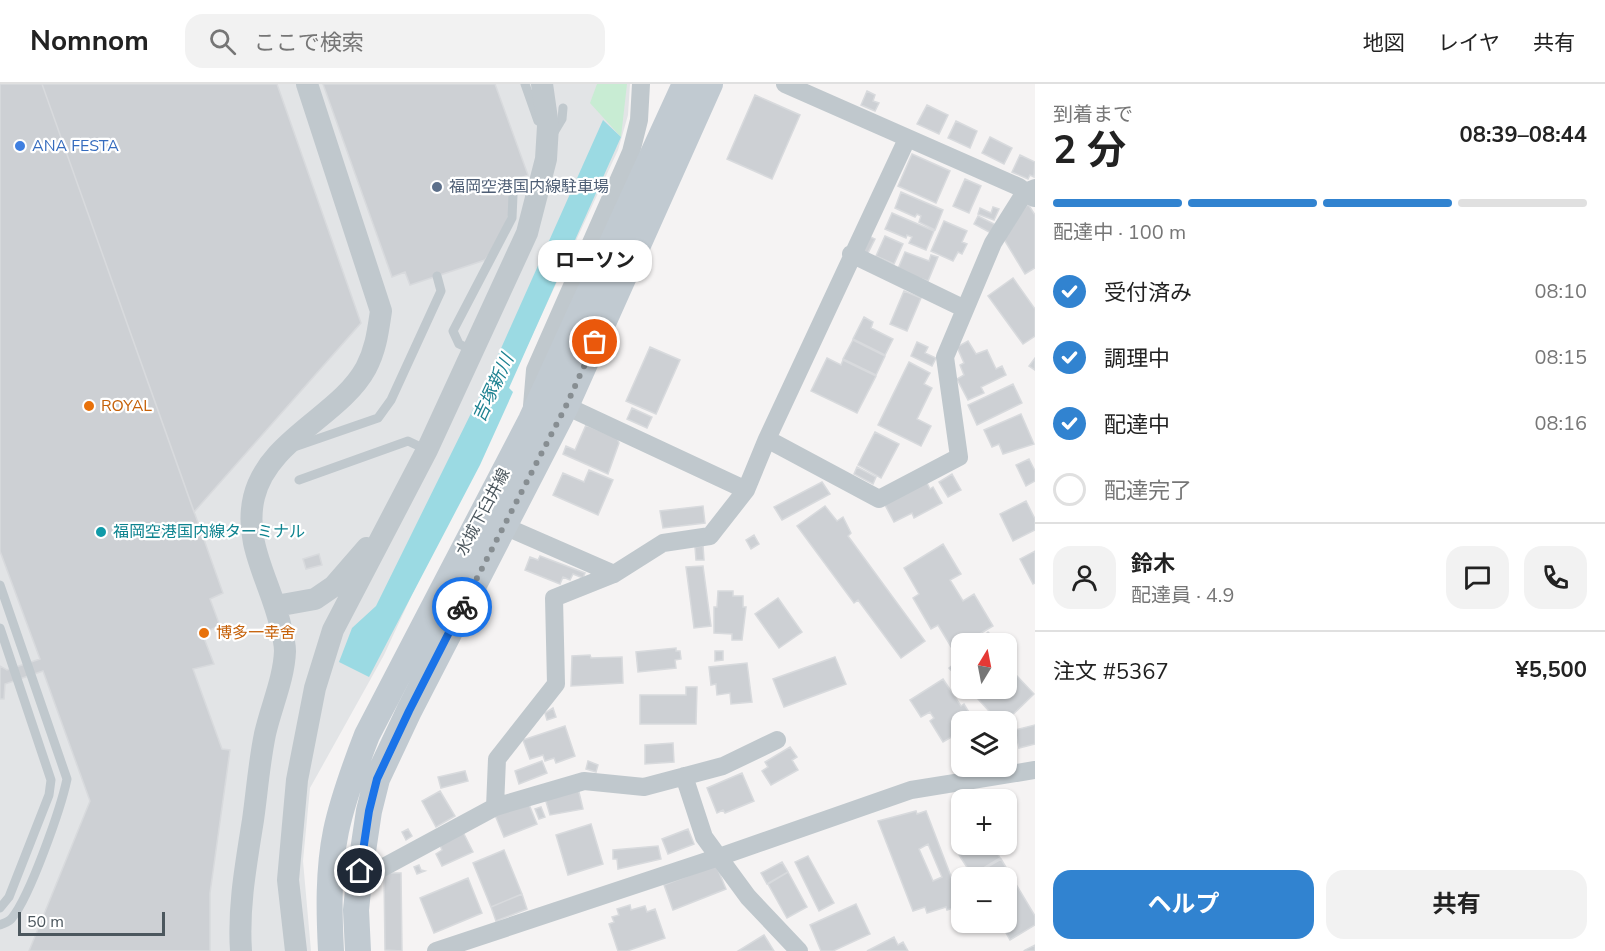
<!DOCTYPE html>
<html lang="ja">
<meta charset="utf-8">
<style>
body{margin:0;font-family:"Nunito Sans","Noto Sans JP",sans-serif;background:#f2f2f2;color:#222;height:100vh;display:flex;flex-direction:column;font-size:22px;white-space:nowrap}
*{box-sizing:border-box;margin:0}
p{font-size:20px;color:#767676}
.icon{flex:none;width:33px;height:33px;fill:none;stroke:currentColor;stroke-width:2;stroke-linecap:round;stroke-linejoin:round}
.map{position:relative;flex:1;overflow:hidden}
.drawer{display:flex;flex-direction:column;background:#fff;width:570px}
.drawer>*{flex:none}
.needle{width:39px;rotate:10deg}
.controls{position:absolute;left:951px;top:549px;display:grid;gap:12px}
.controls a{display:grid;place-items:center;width:66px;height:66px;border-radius:12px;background:#fff;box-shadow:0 2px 4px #0004;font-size:30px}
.scale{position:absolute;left:18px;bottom:15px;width:147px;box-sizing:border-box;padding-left:6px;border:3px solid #4c575e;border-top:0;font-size:16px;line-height:21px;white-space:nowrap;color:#4c575e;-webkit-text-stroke:4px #fff;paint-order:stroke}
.pin{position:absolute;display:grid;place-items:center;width:51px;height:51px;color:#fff;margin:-26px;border:3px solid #fff;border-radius:50%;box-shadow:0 2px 6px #0007}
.courier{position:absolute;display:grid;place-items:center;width:60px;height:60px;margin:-30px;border:4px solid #1a73e8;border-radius:50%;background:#fff;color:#222;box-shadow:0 2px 8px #0007}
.bubble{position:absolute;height:42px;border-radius:18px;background:#fff;box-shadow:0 2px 4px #0004;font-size:20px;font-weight:700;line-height:42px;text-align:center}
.overview em{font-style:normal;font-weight:700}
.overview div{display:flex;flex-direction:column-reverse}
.overview{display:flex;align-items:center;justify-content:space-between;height:102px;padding:0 18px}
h1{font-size:39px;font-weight:700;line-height:45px}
.bar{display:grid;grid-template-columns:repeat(4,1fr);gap:9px 6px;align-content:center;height:72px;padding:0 18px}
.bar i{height:8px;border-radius:4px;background:#e0e0e0}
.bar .current{background:#3183d0}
.bar p{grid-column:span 4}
.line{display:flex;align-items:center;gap:15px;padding:0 18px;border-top:2px solid #e0e0e0}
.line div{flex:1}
.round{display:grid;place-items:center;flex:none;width:63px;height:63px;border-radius:18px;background:#f2f2f2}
ol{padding:0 18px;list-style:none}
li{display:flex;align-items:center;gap:18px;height:66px}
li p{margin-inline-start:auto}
li .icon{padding:6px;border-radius:50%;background:#3183d0;color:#fff;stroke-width:4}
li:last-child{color:#767676}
li i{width:33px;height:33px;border:3px solid #e0e0e0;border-radius:50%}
.action{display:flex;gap:12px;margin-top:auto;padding:12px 18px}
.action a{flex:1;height:69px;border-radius:18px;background:#3183d0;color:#fff;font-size:24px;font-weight:700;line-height:69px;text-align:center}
.action a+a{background:#f2f2f2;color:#222}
header{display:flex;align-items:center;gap:36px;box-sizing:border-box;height:84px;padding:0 30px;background:#fff;border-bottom:2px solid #e0e0e0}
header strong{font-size:28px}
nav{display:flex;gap:33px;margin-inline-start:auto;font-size:21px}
.search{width:420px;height:54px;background:#f2f2f2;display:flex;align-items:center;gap:15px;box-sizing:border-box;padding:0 21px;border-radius:18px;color:#767676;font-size:22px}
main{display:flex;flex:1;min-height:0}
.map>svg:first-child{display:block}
</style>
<header>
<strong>Nomnom</strong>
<div class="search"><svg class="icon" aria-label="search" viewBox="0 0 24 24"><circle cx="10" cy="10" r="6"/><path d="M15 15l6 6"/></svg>ここで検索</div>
<nav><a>地図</a><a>レイヤ</a><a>共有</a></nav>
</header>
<main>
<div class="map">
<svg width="1035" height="867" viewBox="0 0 1035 867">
<rect width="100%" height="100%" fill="#f5f3f3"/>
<path fill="#e2e4e6" d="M0 0H630L628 31 618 66 384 571 310 704 303 777 311 867H0Z"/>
<path fill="#c8ecd3" d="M597 0H627L621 53 590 19Z"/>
<path fill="#9bdae3" d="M603 36 621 53 509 304 513 308 480 381 369 593 339 578 352 544 376 522 482 307Z"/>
<path fill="#cdd0d4" stroke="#d8dadd" stroke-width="1.5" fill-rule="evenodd" d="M0 0H42L223 509 210 515 220 542 202 549 214 580 193 585 222 665 230 666 210 809V867H29L90 717 43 587 5 600 4 615H0V582L7 586 40 575 0 467Z
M42 0H277L361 239 194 428Z
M323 0H495L528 91 516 96 510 128 499 157 485 176 410 201 405 188 392 193Z
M867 7 875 11 873 17 879 19 875 27 861 21Z
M755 11 800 31 772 95 727 75Z
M927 21 948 31 939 50 917 40Z
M956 37 977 47 970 64 948 54Z
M990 53 1012 64 1004 80 982 69Z
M912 70 950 87 936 119 898 102Z
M1020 71 1035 78 1034 93 1030 91 1028 95 1012 88Z
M965 95 981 102 969 129 953 122Z
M901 108 943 126 935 146 919 138 921 132 917 130 915 133 895 124Z
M1028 120 1035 131V184L1025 190 1002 152Z
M993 123 999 125 994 136 978 130 980 124 991 129Z
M892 129 934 147 926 166 909 159 912 153 907 151 906 154 885 145Z
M978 132 996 141 991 149 974 140Z
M944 137 967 147 962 158 967 160 962 170 958 168 953 177 931 167Z
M866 151 875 155 866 173 858 169Z
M885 152 903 160 894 180 876 172Z
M905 168 929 177 931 171 938 173 928 197 897 187Z
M1013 194 1035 225V252L1023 260 988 212Z
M904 207 921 214 907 247 890 240Z
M864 233 873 238 871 244 893 255 885 271 853 255Z
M853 256 885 272 876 291 843 275Z
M968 257 976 270 987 266 996 285 1002 282 1006 291 981 303 984 309 968 316 957 295 964 291 960 281 964 279 957 263Z
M917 258 928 263 925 269 936 274 932 282 911 272Z
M650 263 680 276 656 330 626 317Z
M827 274 841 281 843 276 876 292 857 329 811 307Z
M1035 274V286L1029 282Z
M909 278 930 289 924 300 932 304 917 335 931 342 921 362 878 341Z
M1013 300 1022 319 977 341 968 321Z
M632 324 652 333 647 344 627 335Z
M1021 330 1034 360 1003 370 999 360 992 363 984 346Z
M586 341 617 354 619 359 608 390 563 370 566 362 575 366Z
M875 348 899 360 881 394 858 381Z
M1029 375 1035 387V397L1026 402 1016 381Z
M857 383 876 393 873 400 854 390Z
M589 386 613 396 598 431 553 411 563 389 584 398Z
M952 390 961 406 948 413 939 398Z
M926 397 930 405 933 403 942 419 914 434 912 429 894 438 884 419Z
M822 398 830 410 782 436 774 423Z
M1026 417 1035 435V446L1013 457 1000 430Z
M703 422 705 439 663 444 660 427Z
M825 422 837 437 843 433 851 449 848 452 925 557 901 574 858 516 854 519 797 442Z
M754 451 759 460 751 465 746 456Z
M943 460 961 490 950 496 963 517 974 510 993 542 953 566 938 541 931 545 913 514 919 510 904 484Z
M703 462 704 476H696L695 463Z
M1035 467V499L1033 500 1020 475Z
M319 470 322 481 306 485 303 475Z
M540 472 585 489 583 494 573 490 570 496 563 493 560 500 525 486 530 473 538 476Z
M703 482 711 542 694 544 686 483Z
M718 507H733V512H743V523H746L742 556H732V550L714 549V523H717Z
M778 514 802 548 779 564 755 530Z
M988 548 999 560H975Z
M676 564V567H680L681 575 675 576 676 584 638 588 636 568Z
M715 567H723V576L715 577Z
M590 571 591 574 622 573 623 599 571 602 572 572Z
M835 573 846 600 784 623 773 595Z
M962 573V598L949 584Z
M747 579 752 618 731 620 730 609 717 611 716 600 711 601 709 583Z
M1017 592 1034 610 1005 638H999L968 604H1006V601Z
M943 595 961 622 964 620 975 638H962V655L957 658 953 652 943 658 930 637 934 634 930 628 921 633 910 616Z
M686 603H697L696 640H640V611H686Z
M553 624 556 633 547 636 545 629Z
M1035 641V660L1019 664 1015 646Z
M565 642 575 672 556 679 554 674 545 677 543 671 530 675 523 656Z
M673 659 674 678 645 680V661Z
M790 663 797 673 792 676 798 686 771 701 762 687 768 683 765 678Z
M542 677 547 689 519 700 515 687Z
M588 677 598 681 596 688 586 685Z
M465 687 468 697 441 704 438 693Z
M742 689 754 717 725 729 723 726 717 729 707 704Z
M577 700 583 725 550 731 544 711Z
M440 707 455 732 436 743 422 717Z
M528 718 537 740 504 753 495 731Z
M541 723 545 733 539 735 535 725Z
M916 727 917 730 926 727 962 821 947 826 946 823 927 829 925 823 913 827 878 737ZM928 760 942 793 933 797 919 765Z
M591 740 603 780 568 791 556 751Z
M408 745 412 752 406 756 402 748Z
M688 745 694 760 668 770 662 755Z
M463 748 473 768 442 782 436 770 442 766 440 761Z
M977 760H992L1000 774 972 791 959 771Z
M658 762 661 775 618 785 617 775H613V766Z
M504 766 522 810 491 823 473 779Z
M808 772 834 819 819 827 795 778Z
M1001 775 1035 832V841L1010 856 1000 838H1006V794L972 792Z
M782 778 788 788 767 800 761 789Z
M419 781 421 786 425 787 417 790 414 783Z
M716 781 726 805 673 826 664 801Z
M788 788 807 823 787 834 768 800Z
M384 789H401L402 867 385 866Z
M468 794 482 829 434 849 420 814Z
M522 810 527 825 496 837 491 823Z
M856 820 870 850 833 867H821L810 841Z
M630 821 631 826 645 822 647 828 655 825 665 854 627 867H618L609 840 614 838 612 833 619 831 617 825Z
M764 851 774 867H738Z
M894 853 898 861 903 858 908 867H867Z
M1035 861V867H1024L1025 866Z"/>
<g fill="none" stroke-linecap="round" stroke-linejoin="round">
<path stroke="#c0c8cd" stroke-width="9" d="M525 0 538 37
M553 50 562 35 563 24
M472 266 459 260 453 247 512 134 513 111
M297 362 378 334 391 316 441 207 437 192
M299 396 408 357 427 366
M0 501 67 695C61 724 30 812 12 834 9 838 4 839 0 841
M0 544 51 696 49 711 9 813 0 824"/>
<path stroke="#c0c8cd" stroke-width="18" d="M785 0 1019 103 1034 114
M851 170 965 225
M532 322 535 286 631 68 639 36 641 0
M566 322 746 406
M767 355 907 55
M504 442 614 490
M684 692 704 753 748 813 799 867
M495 723 584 697 644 703 723 682 777 656
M360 787 382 784 495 723 497 675 556 600 554 514 614 490 663 459 710 452 746 406 767 355 879 415 959 373 945 273 993 159 1025 108 1035 104
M436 867 719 773 911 706 1035 686"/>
<path stroke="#c0c8cd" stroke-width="22" d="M276 522 315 515 334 502 367 464
M241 867C238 823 246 780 253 736 257 708 259 679 265 650 271 623 284 595 285 567 285 558 282 548 280 540 270 497 243 459 254 413 268 355 340 332 366 284 376 265 378 247 381 227L307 0
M296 867 288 796 297 696 315 604 333 546 427 366 527 149 546 75 548 42 542 0"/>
<path stroke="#c1cad1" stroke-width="26" d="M331 867C329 828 328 786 336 747 343 714 355 682 367 651L531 336 685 0
M358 867 356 826 360 787 369 727 377 695 409 627 566 322 710 0"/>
</g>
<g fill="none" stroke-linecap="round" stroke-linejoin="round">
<path stroke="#878e92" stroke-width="6" stroke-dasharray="0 10.8" d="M462 523 566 322 595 258"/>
<path stroke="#1a73e8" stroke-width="8" d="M360 787 369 727 377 695 409 627 462 523"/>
</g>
<circle fill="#3f7fe0" stroke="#fff" stroke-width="2" cx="20" cy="62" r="6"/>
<circle fill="#5c6f8a" stroke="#fff" stroke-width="2" cx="437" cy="103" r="6"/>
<g fill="#e8710a" stroke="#fff" stroke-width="2">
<circle cx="89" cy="322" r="6"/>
<circle cx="204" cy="549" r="6"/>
</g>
<circle fill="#0f9aa8" stroke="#fff" stroke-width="2" cx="101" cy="448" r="6"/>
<g text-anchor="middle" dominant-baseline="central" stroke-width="4.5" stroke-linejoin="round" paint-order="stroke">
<g font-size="16" fill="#366cbe" stroke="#fff" text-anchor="start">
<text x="32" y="62">ANA FESTA</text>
</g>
<g font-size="16" fill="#4e5e75" stroke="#fff" text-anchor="start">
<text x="449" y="103">福岡空港国内線駐車場</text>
</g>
<g font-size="16" fill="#c56008" stroke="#fff" text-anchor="start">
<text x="101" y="322">ROYAL</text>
<text x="216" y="549">博多一幸舍</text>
</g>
<g font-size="16" fill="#4c575e" stroke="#fff">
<text transform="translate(483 428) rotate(-62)">水城下臼井線</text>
</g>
<g font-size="16" fill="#0d838f" stroke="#fff" text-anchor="start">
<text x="113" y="448">福岡空港国内線ターミナル</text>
</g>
<g font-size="18" font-style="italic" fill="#1d8291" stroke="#fff">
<text transform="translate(493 304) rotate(-65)">吉塚新川</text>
</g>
</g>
</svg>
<div class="controls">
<a><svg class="needle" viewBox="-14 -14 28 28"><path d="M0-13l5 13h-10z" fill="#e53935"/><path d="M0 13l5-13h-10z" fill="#767676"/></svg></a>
<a><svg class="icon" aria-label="layers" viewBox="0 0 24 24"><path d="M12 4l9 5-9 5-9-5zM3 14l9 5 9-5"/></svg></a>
<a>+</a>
<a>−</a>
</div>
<div class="scale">50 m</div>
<div class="pin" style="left:595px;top:258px;background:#ea580c"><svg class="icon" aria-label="bag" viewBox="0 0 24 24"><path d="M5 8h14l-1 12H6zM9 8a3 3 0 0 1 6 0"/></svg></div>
<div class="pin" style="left:360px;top:787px;background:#1f2937"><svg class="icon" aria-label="home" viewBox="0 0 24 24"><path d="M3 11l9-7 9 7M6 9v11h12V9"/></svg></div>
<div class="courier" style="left:462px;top:523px"><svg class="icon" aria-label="bike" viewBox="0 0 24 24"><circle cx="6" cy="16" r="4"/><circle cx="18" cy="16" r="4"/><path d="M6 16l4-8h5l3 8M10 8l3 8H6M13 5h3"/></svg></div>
<div class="bubble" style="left:538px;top:156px;width:114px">ローソン</div>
</div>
<section class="drawer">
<div class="overview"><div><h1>2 分</h1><p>到着まで</p></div><em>08:39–08:44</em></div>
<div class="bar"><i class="current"></i><i class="current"></i><i class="current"></i><i></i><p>配達中 · 100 m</p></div>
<ol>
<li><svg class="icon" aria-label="check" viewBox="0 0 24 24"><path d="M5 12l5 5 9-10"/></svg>受付済み<p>08:10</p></li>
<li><svg class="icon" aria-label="check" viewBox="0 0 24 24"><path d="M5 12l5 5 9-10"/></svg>調理中<p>08:15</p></li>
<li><svg class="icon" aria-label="check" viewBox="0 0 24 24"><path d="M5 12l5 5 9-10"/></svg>配達中<p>08:16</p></li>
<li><i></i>配達完了</li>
</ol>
<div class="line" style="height:108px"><a class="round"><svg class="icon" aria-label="person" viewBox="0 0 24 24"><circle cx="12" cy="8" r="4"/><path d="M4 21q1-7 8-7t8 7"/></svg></a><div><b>鈴木</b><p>配達員 · 4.9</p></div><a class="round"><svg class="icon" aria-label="chat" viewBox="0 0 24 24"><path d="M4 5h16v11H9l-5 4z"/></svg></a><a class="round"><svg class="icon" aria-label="phone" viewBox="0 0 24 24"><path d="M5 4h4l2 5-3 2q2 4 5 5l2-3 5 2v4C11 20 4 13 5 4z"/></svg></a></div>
<div class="line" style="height:78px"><div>注文 #5367</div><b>¥5,500</b></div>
<div class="action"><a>ヘルプ</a><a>共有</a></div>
</section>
</main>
